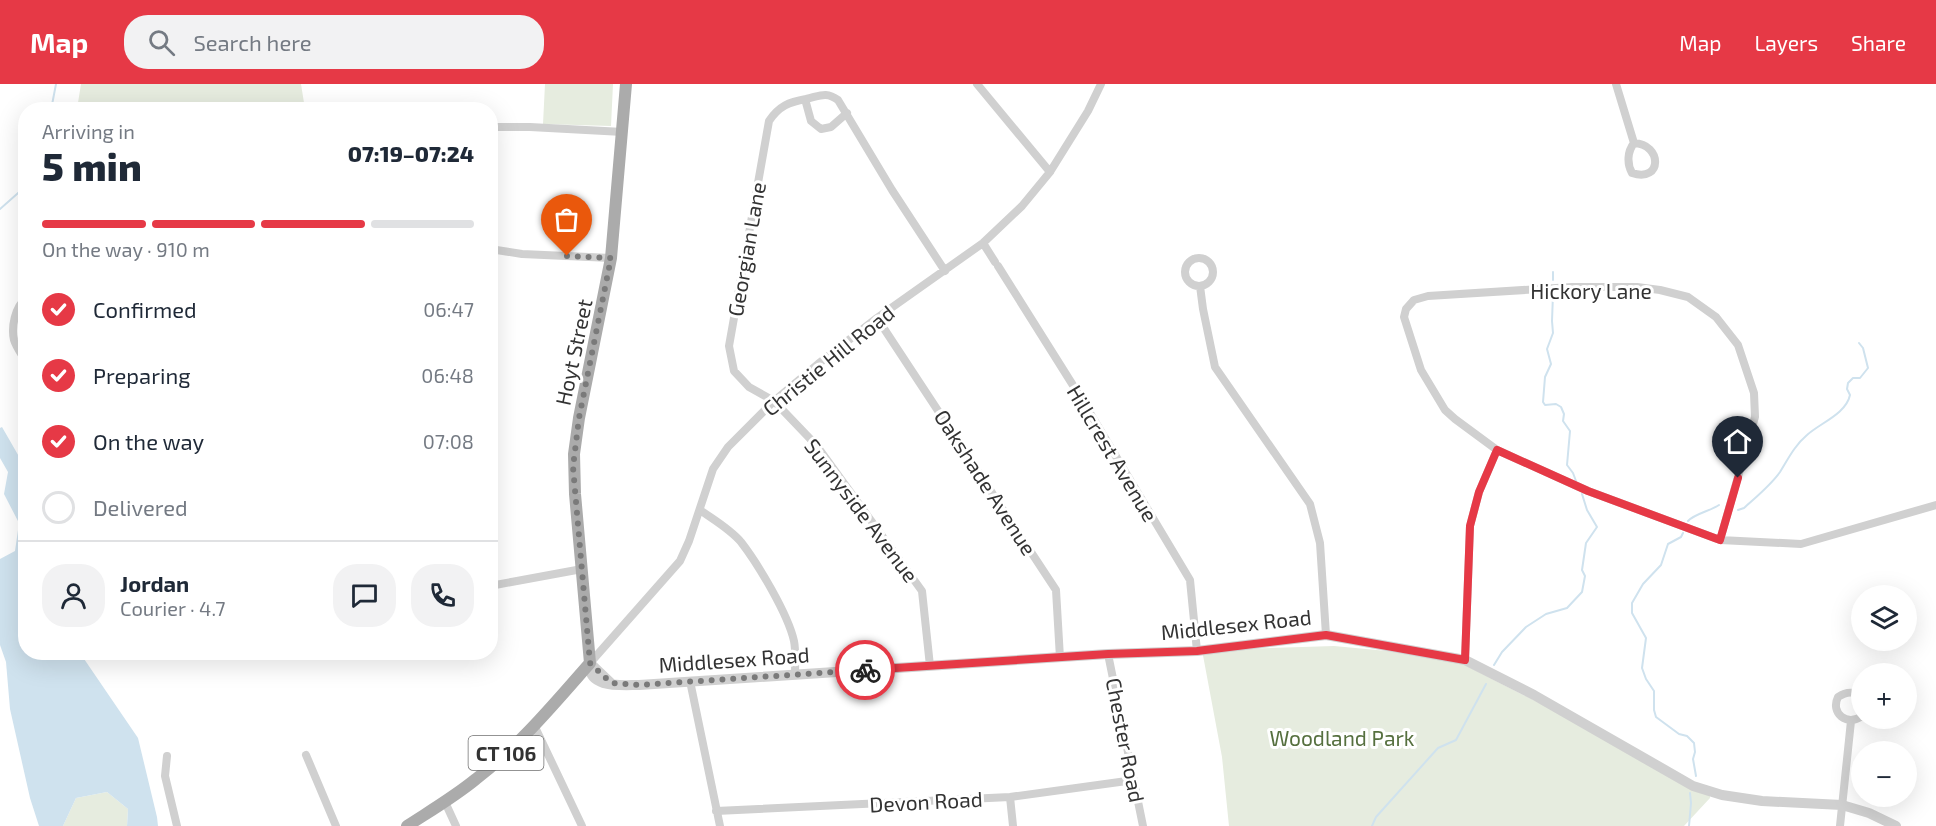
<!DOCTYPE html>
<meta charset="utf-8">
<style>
body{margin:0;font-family:"Exo 2",sans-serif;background:#f2f2f3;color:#1f2937;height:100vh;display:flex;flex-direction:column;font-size:22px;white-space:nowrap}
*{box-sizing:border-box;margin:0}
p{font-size:20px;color:#747a83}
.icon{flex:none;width:33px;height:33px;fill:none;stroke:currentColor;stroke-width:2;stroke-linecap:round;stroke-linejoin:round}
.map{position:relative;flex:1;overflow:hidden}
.sheet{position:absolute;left:18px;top:18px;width:480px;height:558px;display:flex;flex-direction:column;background:#fff;border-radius:24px;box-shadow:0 6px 24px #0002}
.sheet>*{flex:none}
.buttons{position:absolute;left:1851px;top:501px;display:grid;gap:12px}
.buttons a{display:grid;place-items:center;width:66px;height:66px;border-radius:50%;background:#fff;box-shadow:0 6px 24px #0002;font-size:30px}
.pin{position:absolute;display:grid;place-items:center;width:51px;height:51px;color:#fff;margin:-62px -26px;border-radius:50% 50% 50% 0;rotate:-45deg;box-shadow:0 0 6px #0007}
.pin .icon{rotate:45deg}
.courier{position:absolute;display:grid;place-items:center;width:60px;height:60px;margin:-30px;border:4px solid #e63946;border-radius:50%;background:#fff;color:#222;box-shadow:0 2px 8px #0007}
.summary em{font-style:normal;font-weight:800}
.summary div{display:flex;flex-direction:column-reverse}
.summary{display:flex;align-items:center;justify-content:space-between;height:102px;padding:0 24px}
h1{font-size:39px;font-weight:800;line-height:45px}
.bar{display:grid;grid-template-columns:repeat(4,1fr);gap:9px 6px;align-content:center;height:72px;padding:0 24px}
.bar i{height:8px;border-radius:4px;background:#e0e1e3}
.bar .on{background:#e63946}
.bar p{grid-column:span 4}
.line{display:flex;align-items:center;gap:15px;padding:0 24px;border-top:2px solid #e0e1e3}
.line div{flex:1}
.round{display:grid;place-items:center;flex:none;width:63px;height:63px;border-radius:24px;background:#f2f2f3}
ol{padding:0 24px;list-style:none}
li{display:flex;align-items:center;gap:18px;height:66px}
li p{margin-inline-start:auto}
li .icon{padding:6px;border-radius:50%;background:#e63946;color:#fff;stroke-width:4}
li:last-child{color:#747a83}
li i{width:33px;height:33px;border:3px solid #e0e1e3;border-radius:50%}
header{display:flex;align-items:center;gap:36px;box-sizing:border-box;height:84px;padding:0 30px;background:#e63946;color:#fff}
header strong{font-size:28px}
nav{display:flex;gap:33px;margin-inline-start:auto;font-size:21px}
.search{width:420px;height:54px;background:#f2f2f3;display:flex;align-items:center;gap:15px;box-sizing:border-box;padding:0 21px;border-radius:24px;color:#747a83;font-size:22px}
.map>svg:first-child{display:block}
</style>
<header>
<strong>Map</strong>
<div class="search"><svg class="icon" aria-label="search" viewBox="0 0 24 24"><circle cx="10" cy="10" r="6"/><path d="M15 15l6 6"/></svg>Search here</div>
<nav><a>Map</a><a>Layers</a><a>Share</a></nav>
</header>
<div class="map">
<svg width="1936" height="742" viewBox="0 0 1936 742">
<rect width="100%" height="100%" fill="#fff"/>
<path fill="#e6ecdf" d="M81 0H301L305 25H77Z
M545 0H613L611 42 543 40Z
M1334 562 1387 567 1463 580 1710 707V714L1684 742H1229L1222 673 1202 566Z
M107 708 128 725 127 742H63L76 714Z"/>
<path fill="#cfe2ee" d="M2 343 25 383 26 568 80 569 138 654 157 733 158 742H127L128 725 107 708 76 714 63 742H39L30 714 10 625 6 578 0 561V475L15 467 19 439 4 410 8 388 0 374V344Z"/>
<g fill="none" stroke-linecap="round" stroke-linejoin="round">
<path stroke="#cfe2ee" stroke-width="2" d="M51 26 56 0
M0 125 26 102
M1553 188V196
M1553 210 1552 237 1553 249 1547 265 1551 280 1545 293 1543 318 1545 321 1556 320 1561 323 1564 330 1563 337 1570 347 1567 381 1573 389 1576 397
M1738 426 1744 424C1756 413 1771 401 1780 388 1788 375 1795 361 1807 351 1820 339 1846 330 1850 311L1847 305 1848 299 1853 294H1860L1868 284 1863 264 1859 259
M1688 437C1694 430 1710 427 1719 421
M1683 449 1681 453 1668 460 1661 481 1643 500 1632 519V529L1646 554 1642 584 1646 595 1654 607V626L1656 633 1679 650 1687 652 1694 659 1695 668 1693 675 1696 692
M1494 581 1502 568 1526 543 1546 530 1567 524 1582 508 1585 492 1582 486 1586 459 1597 443 1587 426 1582 410
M1372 742 1376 733 1438 664 1456 656 1486 600
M1689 742 1691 719 1690 709"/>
<path stroke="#d0d0d0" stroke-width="8" d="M977 0 1050 88
M1616 0 1634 59C1627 68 1627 80 1632 89 1663 99 1662 60 1634 59
M805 15 811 37 821 45 831 43 847 29
M490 43H530L623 48
M983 159 995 178
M490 165 522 170 611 174
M1185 188a14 14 0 1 1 28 0a14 14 0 1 1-28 0Z
M998 182 1081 314 1190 496 1197 567
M1200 202 1203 225 1215 283 1310 420 1320 459 1326 551
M26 214C15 223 11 243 14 256 16 263 22 271 26 278
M877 234 1056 506 1060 574
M700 426C714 436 730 445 741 458 758 480 788 530 794 557 796 567 795 579 795 590
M1720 456 1755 333 1754 309 1738 261 1716 233 1688 213 1660 206 1637 203H1572L1428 212 1414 216 1406 225 1404 233 1421 286 1445 326 1455 335 1497 366 1588 407 1720 456 1801 460 1936 421
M490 502 582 485
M1108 570 1143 742
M1465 576 1470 442 1479 408 1497 366
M590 579 680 477 689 457 713 385 728 363 774 317 818 280 877 234 983 159 1022 122 1050 88 1088 27 1101 0
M930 582 922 507 817 362 774 317 749 303 734 287 729 262 769 37C779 22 789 18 806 15 820 12 826 7 838 16L892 106 945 187
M690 597 720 742
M1862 613C1854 607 1847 607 1838 613 1830 629 1847 643 1862 632
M534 641 582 742
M306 671 336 742
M167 672 165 692 177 742
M1010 713 1013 742
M445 718 456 742
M716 727 1010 713 1134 696
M1840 742 1851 637"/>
<path stroke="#d0d0d0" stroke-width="10" d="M590 579C587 605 621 601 639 601L1108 570 1197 567 1326 551 1465 576 1534 611 1693 702 1722 711 1762 717 1842 721 1869 729 1896 742
M590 579 611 599"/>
<path stroke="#ababab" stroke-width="12" d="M407 742C430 727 454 713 476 695 519 662 554 620 590 579L575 410 574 370 579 334 611 174 626 0"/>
</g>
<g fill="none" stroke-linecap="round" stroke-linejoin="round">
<path stroke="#7a7a7a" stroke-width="6" stroke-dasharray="0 10.8" d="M567 172 611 174 579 334 573 383 590 579 611 599 639 601 865 586"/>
<path stroke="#e63946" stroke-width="8" d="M865 586 1108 570 1197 567 1326 551 1465 576 1470 442 1479 408 1497 366 1588 407 1720 456 1738 394"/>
</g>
<g text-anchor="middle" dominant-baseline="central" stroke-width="6" stroke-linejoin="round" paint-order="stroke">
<rect fill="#fff" stroke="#707070" stroke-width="1.5" x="468.5" y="652" width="75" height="34" rx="4.5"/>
<g font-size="20" font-weight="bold" fill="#333">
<text x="506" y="669">CT 106</text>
</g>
<g font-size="21" fill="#333" stroke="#fff">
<text transform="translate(746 165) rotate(-80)">Georgian Lane</text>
<text x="1591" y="206">Hickory Lane</text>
<text transform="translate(573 268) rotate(-78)">Hoyt Street</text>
<text transform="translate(828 276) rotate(-39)">Christie Hill Road</text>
<text transform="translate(1113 369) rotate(59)">Hillcrest Avenue</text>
<text transform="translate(986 398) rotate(57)">Oakshade Avenue</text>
<text transform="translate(862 426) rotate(53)">Sunnyside Avenue</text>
<text transform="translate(1236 540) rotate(-6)">Middlesex Road</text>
<text transform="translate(734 575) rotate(-4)">Middlesex Road</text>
<text transform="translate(1126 656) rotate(79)">Chester Road</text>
<text transform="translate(926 717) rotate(-3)">Devon Road</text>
</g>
<g font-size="21" fill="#56703f" stroke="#fff">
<text x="1342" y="653">Woodland Park</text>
</g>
</g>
</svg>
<div class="buttons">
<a><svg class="icon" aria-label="layers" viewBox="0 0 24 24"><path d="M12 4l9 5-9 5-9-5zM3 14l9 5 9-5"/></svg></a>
<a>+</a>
<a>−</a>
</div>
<div class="pin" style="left:567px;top:172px;background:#ea580c"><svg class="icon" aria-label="bag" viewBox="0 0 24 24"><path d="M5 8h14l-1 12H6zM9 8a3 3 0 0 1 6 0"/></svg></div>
<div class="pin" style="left:1738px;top:394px;background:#1f2937"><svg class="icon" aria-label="home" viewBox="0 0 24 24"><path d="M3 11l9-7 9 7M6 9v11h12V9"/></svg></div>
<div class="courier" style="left:865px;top:586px"><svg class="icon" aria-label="bike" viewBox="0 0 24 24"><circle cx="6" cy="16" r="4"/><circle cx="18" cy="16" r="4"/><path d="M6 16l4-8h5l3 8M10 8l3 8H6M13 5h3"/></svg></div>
<section class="sheet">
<div class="summary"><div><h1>5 min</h1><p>Arriving in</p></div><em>07:19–07:24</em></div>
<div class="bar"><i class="on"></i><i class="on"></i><i class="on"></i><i></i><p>On the way · 910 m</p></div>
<ol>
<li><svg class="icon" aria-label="check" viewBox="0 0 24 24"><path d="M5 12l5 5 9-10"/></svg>Confirmed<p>06:47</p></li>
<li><svg class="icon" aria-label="check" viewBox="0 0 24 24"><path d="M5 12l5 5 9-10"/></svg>Preparing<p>06:48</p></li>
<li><svg class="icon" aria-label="check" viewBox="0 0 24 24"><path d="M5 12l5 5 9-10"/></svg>On the way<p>07:08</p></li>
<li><i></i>Delivered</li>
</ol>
<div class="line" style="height:108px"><a class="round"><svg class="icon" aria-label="person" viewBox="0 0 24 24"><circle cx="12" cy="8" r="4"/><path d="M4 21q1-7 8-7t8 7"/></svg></a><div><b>Jordan</b><p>Courier · 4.7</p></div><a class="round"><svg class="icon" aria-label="chat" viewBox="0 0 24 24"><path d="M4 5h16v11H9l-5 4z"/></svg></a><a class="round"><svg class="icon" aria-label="phone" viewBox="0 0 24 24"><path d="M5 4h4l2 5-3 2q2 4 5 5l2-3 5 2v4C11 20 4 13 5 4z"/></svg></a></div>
</section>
</div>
